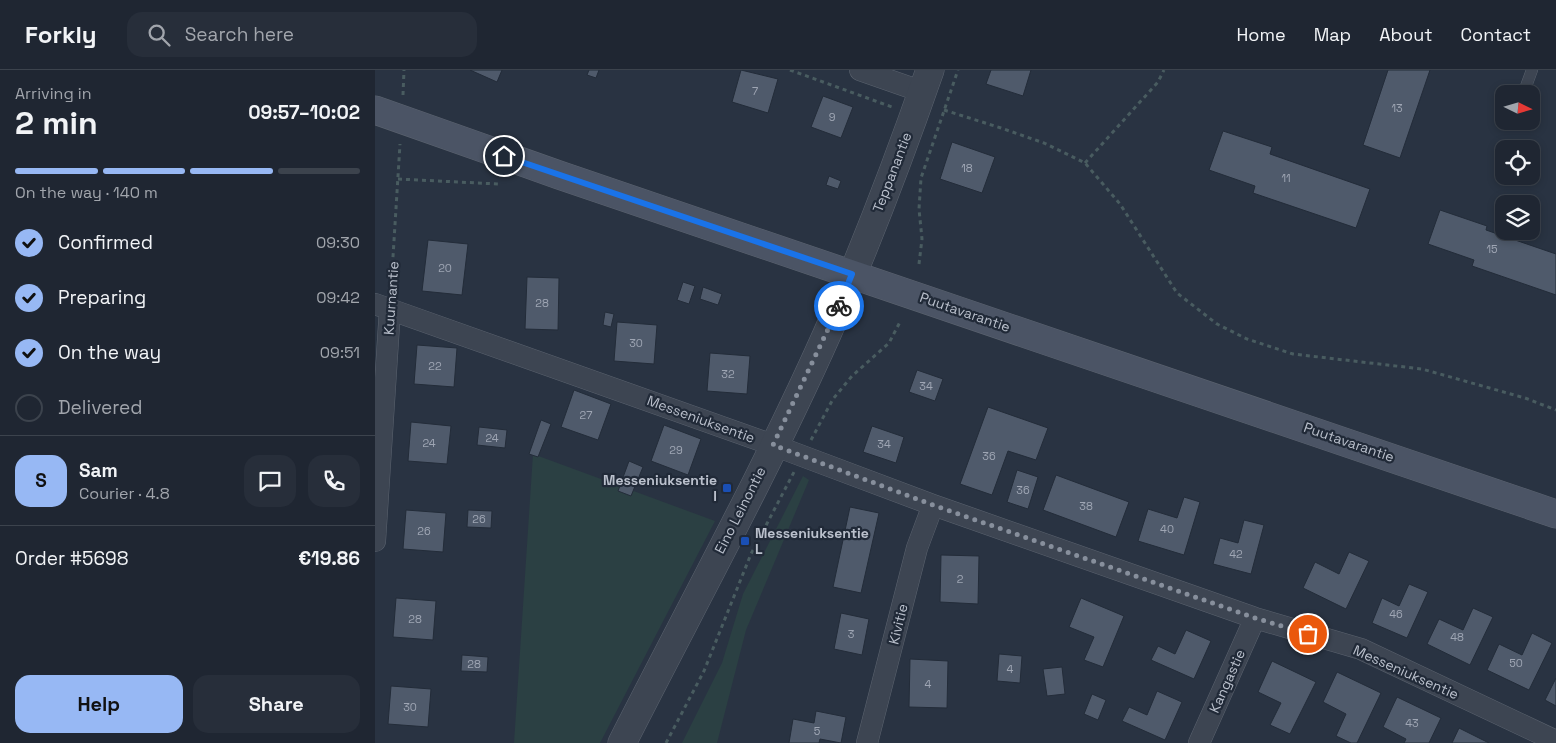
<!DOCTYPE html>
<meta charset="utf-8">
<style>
body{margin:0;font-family:"Space Grotesk",sans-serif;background:#272e3a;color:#f1f3f6;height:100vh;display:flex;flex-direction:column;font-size:19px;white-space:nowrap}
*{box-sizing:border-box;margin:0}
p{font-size:16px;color:#a1a5ac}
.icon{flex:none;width:28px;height:28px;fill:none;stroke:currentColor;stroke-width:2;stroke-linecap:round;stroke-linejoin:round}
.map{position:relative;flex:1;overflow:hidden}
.details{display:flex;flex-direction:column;background:#1f2632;width:375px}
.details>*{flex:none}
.needle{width:32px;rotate:95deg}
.tools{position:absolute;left:1120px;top:15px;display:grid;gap:10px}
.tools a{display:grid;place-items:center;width:45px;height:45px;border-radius:10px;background:#1f2632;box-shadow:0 2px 8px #0003,0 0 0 1px #3c434d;font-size:25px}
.pin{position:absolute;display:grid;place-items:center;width:42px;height:42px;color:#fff;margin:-21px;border:2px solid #fff;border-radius:50%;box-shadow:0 1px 5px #0007}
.courier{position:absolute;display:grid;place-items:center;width:50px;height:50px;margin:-25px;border:4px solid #1a73e8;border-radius:50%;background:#fff;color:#222;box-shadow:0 1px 6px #0007}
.summary em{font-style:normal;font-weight:800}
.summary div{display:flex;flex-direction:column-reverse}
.summary{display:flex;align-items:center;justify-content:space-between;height:85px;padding:0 15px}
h1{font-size:32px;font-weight:800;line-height:38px}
.bar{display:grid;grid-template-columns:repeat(4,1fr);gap:8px 5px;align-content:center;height:60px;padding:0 15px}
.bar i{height:6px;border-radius:4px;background:#3c434d}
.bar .selected{background:#97b8f4}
.bar p{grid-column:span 4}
.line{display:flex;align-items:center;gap:12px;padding:0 15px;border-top:1px solid #3c434d}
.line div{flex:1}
.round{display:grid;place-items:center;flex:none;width:52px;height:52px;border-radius:15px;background:#272e3a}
ol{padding:0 15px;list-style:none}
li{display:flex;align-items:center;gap:15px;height:55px}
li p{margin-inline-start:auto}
li .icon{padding:5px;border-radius:50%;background:#97b8f4;color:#111;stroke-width:4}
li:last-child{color:#a1a5ac}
li i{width:28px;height:28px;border:2px solid #3c434d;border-radius:50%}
.primary-button{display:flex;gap:10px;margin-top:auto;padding:10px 15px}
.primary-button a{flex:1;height:58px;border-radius:15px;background:#97b8f4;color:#111;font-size:20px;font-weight:800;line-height:58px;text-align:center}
.primary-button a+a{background:#272e3a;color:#f1f3f6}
header{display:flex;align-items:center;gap:30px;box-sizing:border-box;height:70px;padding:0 25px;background:#1f2632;border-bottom:1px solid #3c434d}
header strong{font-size:24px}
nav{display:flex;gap:28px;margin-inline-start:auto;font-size:18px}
.search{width:350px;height:45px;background:#272e3a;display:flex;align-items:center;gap:12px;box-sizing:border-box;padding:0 18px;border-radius:15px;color:#a1a5ac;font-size:19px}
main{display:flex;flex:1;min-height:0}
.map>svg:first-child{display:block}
</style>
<header>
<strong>Forkly</strong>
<div class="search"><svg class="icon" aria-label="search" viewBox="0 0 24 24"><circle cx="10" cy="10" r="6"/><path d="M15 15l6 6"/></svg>Search here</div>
<nav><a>Home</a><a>Map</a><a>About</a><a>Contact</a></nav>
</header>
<main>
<section class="details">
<div class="summary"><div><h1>2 min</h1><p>Arriving in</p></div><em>09:57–10:02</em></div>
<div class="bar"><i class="selected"></i><i class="selected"></i><i class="selected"></i><i></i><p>On the way · 140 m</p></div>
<ol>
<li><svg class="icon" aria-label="check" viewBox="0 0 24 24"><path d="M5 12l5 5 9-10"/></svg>Confirmed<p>09:30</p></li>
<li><svg class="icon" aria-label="check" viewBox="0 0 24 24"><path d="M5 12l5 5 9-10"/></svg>Preparing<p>09:42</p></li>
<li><svg class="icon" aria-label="check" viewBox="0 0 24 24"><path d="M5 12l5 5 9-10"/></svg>On the way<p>09:51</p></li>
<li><i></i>Delivered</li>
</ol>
<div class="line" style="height:90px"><b class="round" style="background:#97b8f4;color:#111">S</b><div><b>Sam</b><p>Courier · 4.8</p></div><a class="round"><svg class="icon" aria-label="chat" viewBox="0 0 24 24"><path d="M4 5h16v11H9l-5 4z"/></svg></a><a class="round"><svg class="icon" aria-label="phone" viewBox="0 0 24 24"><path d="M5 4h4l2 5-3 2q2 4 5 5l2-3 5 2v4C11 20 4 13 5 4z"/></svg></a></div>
<div class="line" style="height:65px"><div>Order #5698</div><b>€19.86</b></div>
<div class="primary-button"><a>Help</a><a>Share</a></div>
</section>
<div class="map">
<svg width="1181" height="673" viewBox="0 0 1181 673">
<rect width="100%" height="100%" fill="#293342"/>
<path fill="#2b4043" d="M158 384 340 451 225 673H139Z
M428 406 434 410 371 560 342 673H307L347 593 368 524Z"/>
<path fill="#4f5a6b" stroke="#232c39" d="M95 0H127L122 12Z
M214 0H224L221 8 212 5Z
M366 0 403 9 393 43 357 32Z
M616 0H656L648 26 611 14Z
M1013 0H1055L1025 88 988 75Z
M448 26 478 37 466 68 436 57Z
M848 61 897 77 895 84 995 119 981 158 878 123 880 116 834 100Z
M577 72 620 87 607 123 565 109Z
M454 106 466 111 463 119 451 115Z
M1065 140 1112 156 1111 160 1181 184V225L1097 196 1099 190 1053 174Z
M53 170 93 174 87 225 47 221Z
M152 207 184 208 183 260 150 259Z
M308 212 320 216 314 234 302 230Z
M328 217 347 224 343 235 325 229Z
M230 242 239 244 236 257 228 255Z
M242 252 282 255 279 294 239 291Z
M42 275 82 278 79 317 39 314Z
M335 283 375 286 372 324 332 321Z
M542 300 568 309 560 331 534 322Z
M199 320 236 334 223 370 186 357Z
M613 337 673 358 661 390 633 381 617 425 585 414Z
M166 350 176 354 163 387 154 384Z
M36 352 76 356 72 394 33 391Z
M289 355 326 369 313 405 276 391Z
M497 356 529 367 521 393 488 382Z
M104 357 132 360 130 378 102 375Z
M254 391 268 397 256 426 243 421Z
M642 400 663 407 653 439 632 432Z
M681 405 754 432 741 467 668 440Z
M809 427 825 432 809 485 763 471 773 439 802 448Z
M475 437 504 443 486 523 458 517Z
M31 440 71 443 68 482 28 479Z
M93 440 117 441 116 458 92 457Z
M869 450 889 455 876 504 838 494 845 468 863 473Z
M974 482 994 491 971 539 928 518 940 492 964 504Z
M566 485 604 486 603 534 565 532Z
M1034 514 1053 522 1032 568 997 553 1007 528 1024 536Z
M21 528 61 531 58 570 18 567Z
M706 528 749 546 728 597 709 590 719 567 694 557Z
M1098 538 1118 547 1095 595 1052 574 1064 549 1088 560Z
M466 543 494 549 487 585 459 579Z
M811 560 836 571 819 609 776 590 783 576 800 584Z
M1157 563 1177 573 1154 620 1112 600 1124 574 1147 585Z
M624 584 647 586 645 613 622 611Z
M87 585 113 587 112 602 86 601Z
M535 589 573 591 572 638 534 637Z
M897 591 941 612 915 664 895 655 906 633 883 622Z
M687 597 690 624 672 626 668 599Z
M962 602 1006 623 982 673H976L961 666 971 644 948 632Z
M1181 608V636L1170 630Z
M16 616 56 619 53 657 13 654Z
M782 621 807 632 790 670 747 651 754 637 772 645Z
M717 624 731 630 723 650 709 644Z
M1022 627 1066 648 1054 673H1029L1031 669 1008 657Z
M441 641 471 647 466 673 445 669 444 673H414L418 649 439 653Z
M1084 658 1114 673H1077Z"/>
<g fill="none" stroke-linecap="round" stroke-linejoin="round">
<defs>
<path id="service" d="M1150 19 1157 0"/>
<path id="minor" d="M485 0 548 22
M0 234 398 375 558 435 880 548 986 579 1181 671
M0 471 15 239
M492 673 542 478 558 435
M824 673 880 548"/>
<path id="tertiary" d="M247 673C316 537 390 403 452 264 490 178 524 89 555 0"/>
<path id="secondary" d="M0 40 184 105 1181 444"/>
</defs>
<use href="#service" stroke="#5b636f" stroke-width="12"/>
<use href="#minor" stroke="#5b636f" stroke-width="22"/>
<use href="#tertiary" stroke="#5b636f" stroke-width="29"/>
<use href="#secondary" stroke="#5b636f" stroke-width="29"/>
<path stroke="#495c60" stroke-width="3" stroke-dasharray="4 4" stroke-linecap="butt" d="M415 0 517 37
M28 25 29 0
M569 40 626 58 669 73 710 93 745 134 802 223 842 254 872 269 918 284 1047 299 1150 328 1181 340
M710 93 783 12 789 0
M23 109 123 114
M544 194 547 169 544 139 546 108 583 0
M16 219 25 74
M436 370 458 329 477 306 514 273 526 250
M291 673 329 601 376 484 419 402"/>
<use href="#service" stroke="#3d4552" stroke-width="11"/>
<use href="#minor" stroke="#3d4552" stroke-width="21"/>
<use href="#tertiary" stroke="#3d4552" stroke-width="28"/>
<use href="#secondary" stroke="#4b5465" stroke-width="28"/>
</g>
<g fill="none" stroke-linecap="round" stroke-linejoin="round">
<path stroke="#878f9c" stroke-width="5" stroke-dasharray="0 9" d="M464 236 398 375 558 435 880 548 933 564"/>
<path stroke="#1a73e8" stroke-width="6" d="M129 86 477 204 464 236"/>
</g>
<g fill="#1a4fb4" stroke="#212a38" stroke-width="2">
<rect x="347" y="413" width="10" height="10" rx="2.5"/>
<rect x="365" y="466" width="10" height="10" rx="2.5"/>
</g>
<g text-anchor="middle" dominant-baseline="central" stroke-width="4.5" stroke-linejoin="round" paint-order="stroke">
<g font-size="11" fill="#9fa6b4">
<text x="380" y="21">7</text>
<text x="1022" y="38">13</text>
<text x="457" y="47">9</text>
<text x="592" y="98">18</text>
<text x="911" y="108">11</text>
<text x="1117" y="179">15</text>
<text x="70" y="198">20</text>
<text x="167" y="233">28</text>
<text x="261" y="273">30</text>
<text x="60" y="296">22</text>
<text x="353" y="304">32</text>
<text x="551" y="316">34</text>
<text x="211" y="345">27</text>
<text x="117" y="368">24</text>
<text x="54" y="373">24</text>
<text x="509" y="374">34</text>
<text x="301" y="380">29</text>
<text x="614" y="386">36</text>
<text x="648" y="420">36</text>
<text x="711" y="436">38</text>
<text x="104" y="449">26</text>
<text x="792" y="459">40</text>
<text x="49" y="461">26</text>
<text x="861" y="484">42</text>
<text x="585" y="509">2</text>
<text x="1021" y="544">46</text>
<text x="40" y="549">28</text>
<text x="476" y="564">3</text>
<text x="1082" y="567">48</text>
<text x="1141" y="593">50</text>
<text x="99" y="594">28</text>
<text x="635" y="599">4</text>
<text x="553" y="614">4</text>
<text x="35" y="637">30</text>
<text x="1037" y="653">43</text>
<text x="442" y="661">5</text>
</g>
<g font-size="14" fill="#bac0cc" stroke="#212a38">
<text transform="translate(517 102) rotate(-69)">Teppanantie</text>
<text transform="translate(16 228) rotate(-86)">Kuurnantie</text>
<text transform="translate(590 242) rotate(19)">Puutavarantie</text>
<text transform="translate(326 349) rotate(20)">Messeniuksentie</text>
<text transform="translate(974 372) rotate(19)">Puutavarantie</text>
<text transform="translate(365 440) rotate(-63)">Eino Leinontie</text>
<text transform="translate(523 554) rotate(-76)">Kivitie</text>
<text transform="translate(1031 602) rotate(24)">Messeniuksentie</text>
<text transform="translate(852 611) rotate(-66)">Kangastie</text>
</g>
<g font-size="14" font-weight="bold" fill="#bac0cc" stroke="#212a38" text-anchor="end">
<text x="342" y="410">Messeniuksentie<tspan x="342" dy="16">I</tspan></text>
<text x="380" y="463" text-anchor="start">Messeniuksentie<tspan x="380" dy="16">L</tspan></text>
</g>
</g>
</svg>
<div class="tools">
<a><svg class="needle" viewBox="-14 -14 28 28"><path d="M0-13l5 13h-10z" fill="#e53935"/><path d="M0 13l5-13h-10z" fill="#a1a5ac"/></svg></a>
<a><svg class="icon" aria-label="locate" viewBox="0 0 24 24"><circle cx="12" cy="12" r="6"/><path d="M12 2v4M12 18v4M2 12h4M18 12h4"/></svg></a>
<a><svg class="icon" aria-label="layers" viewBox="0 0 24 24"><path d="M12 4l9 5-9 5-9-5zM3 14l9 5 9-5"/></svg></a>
</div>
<div class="pin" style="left:933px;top:564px;background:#ea580c"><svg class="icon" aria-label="bag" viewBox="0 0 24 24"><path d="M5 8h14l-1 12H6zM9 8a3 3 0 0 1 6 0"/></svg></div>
<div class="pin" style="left:129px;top:86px;background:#1f2937"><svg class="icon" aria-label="home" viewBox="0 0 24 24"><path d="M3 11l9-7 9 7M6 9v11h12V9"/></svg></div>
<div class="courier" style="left:464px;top:236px"><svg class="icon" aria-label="bike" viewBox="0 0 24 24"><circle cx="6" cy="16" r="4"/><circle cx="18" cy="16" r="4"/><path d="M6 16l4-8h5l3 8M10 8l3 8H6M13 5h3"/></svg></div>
</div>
</main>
